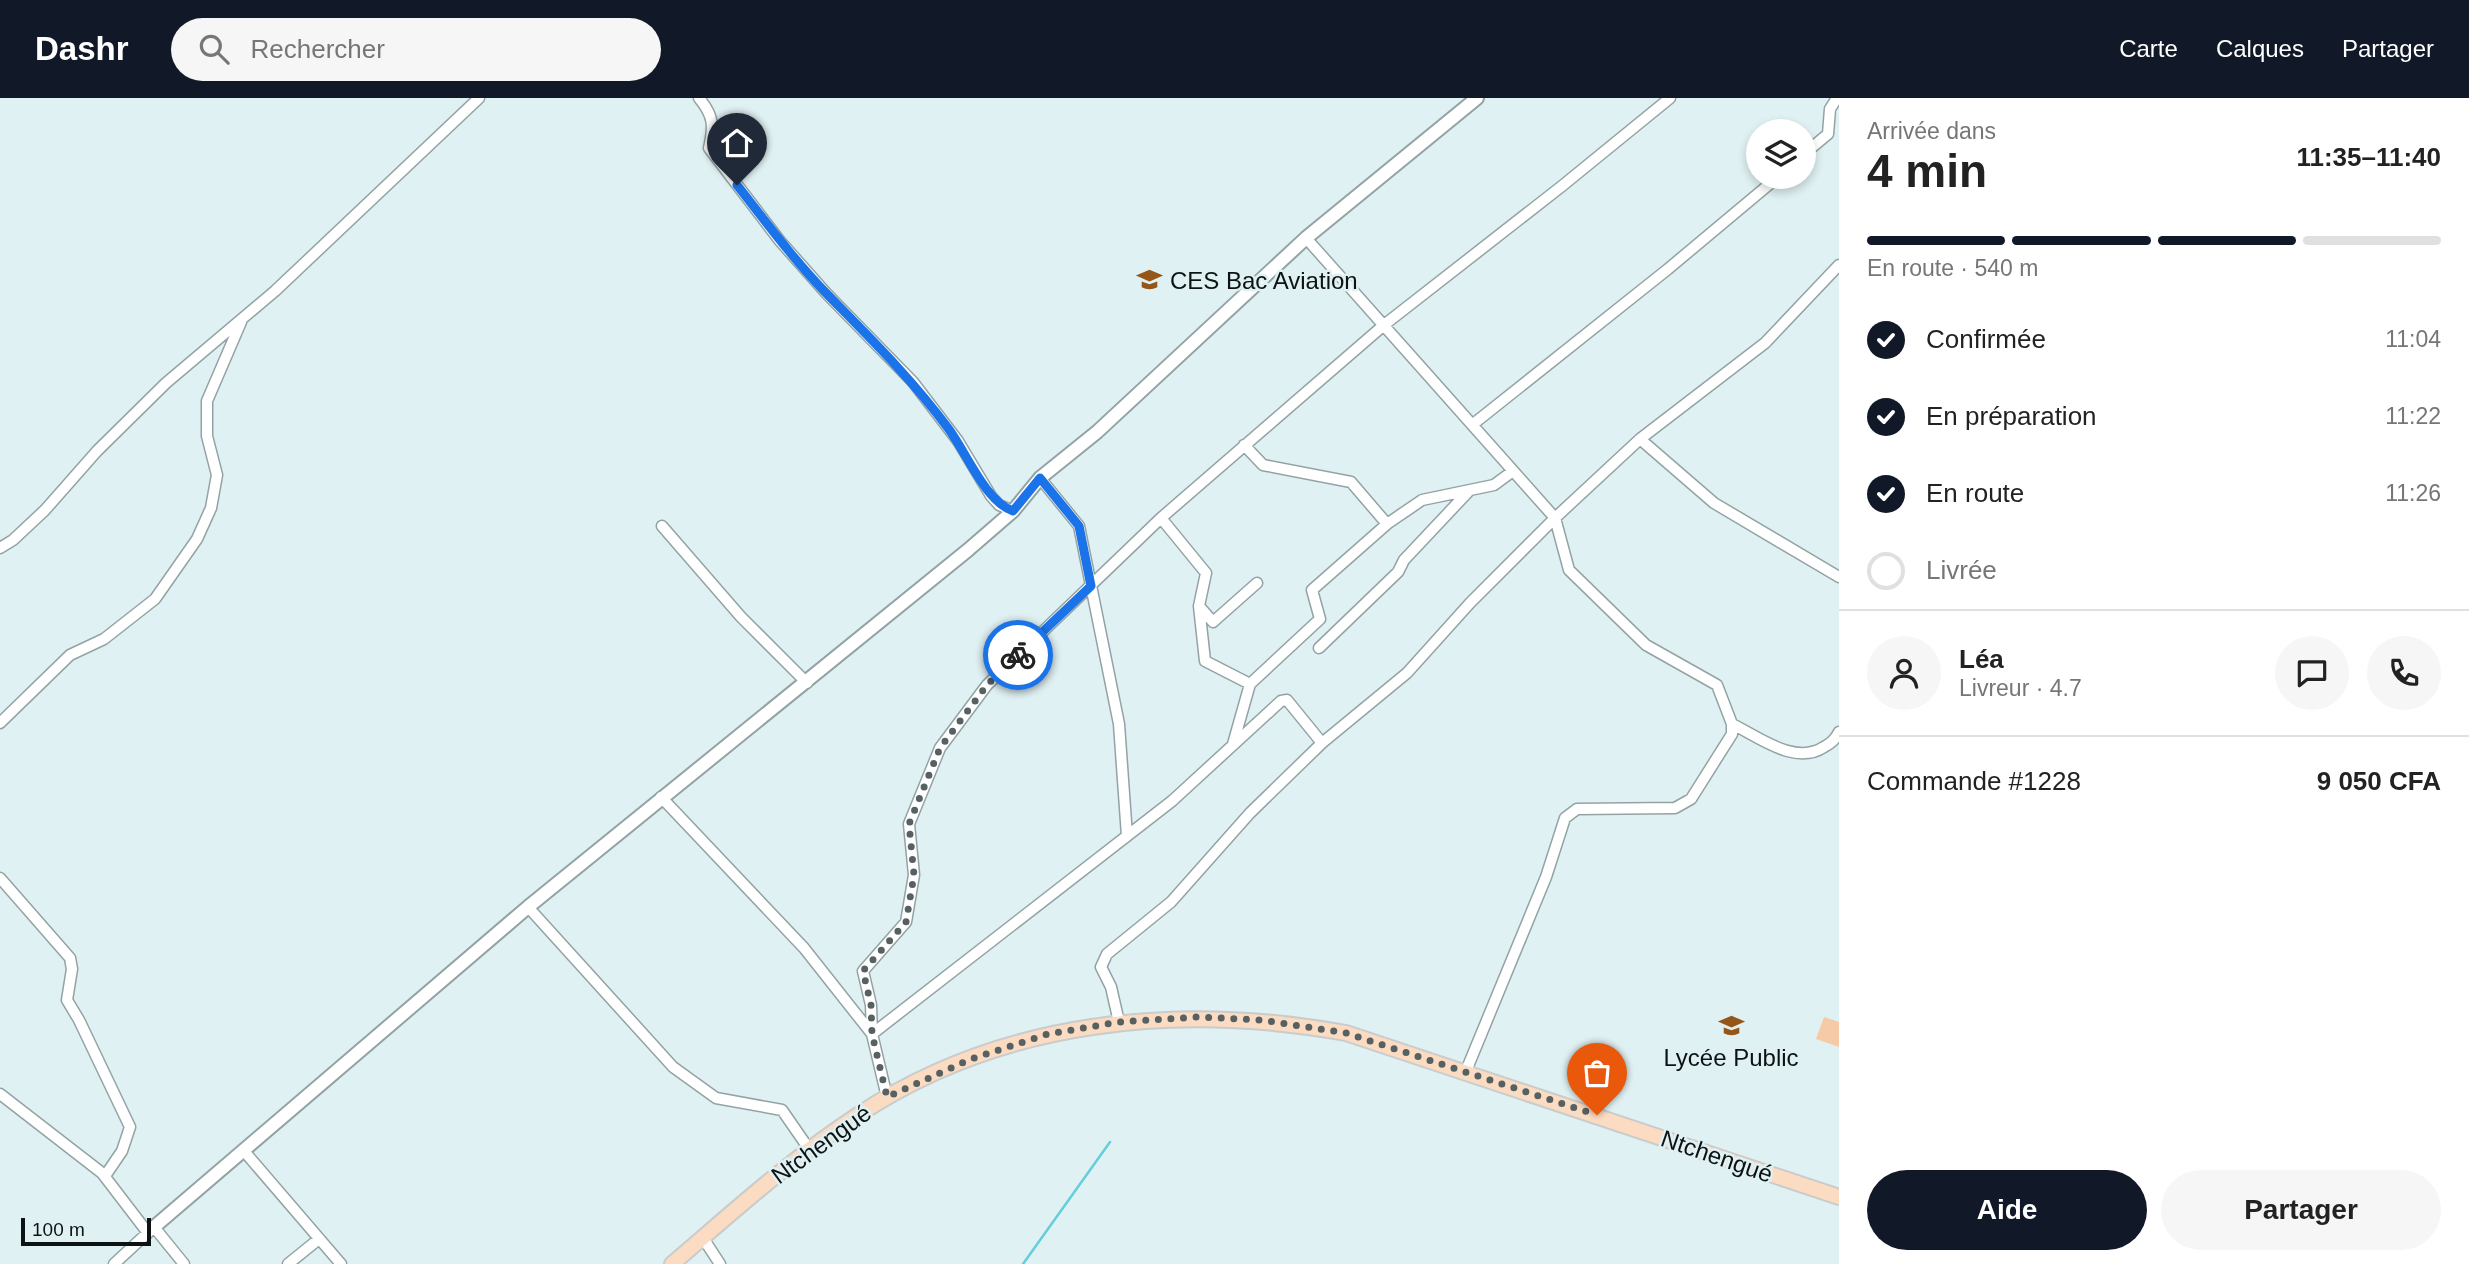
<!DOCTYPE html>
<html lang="fr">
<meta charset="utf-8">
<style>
body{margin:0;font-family:Helvetica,sans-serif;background:#f6f6f6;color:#222;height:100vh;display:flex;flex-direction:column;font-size:26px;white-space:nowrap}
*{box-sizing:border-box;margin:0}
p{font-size:23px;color:#767676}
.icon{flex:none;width:38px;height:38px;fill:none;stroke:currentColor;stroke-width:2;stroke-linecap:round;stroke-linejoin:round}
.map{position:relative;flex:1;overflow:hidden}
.drawer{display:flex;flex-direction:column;background:#fff;width:630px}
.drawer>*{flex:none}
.fabs{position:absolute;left:1746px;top:21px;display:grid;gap:14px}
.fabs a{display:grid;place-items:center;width:70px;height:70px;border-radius:50%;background:#fff;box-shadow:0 4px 10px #0003;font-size:35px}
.scale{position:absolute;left:21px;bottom:18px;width:130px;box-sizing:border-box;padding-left:7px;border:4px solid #0d1314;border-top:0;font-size:19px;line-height:24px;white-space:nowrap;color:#0d1314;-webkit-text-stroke:5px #e0f1f3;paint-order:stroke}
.pin{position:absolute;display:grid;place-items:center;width:60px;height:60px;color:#fff;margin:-72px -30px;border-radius:50% 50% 50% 0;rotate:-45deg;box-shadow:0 0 7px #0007}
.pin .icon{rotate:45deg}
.courier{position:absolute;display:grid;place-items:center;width:70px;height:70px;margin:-35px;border:5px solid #1a73e8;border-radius:50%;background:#fff;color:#222;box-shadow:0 2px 9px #0007}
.summary em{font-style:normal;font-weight:700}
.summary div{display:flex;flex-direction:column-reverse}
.summary{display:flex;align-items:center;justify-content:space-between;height:119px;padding:0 28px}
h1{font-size:46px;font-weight:700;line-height:52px}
.bar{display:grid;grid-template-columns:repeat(4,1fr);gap:10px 7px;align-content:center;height:84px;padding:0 28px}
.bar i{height:9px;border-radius:5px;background:#e0e0e0}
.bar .active{background:#111827}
.bar p{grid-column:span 4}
.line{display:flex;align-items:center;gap:18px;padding:0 28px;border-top:2px solid #e0e0e0}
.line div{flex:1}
.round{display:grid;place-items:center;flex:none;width:74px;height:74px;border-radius:37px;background:#f6f6f6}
ol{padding:0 28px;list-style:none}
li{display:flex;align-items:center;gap:21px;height:77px}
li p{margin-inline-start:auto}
li .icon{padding:7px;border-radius:50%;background:#111827;color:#fff;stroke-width:4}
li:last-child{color:#767676}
li i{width:38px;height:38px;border:4px solid #e0e0e0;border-radius:50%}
.cta{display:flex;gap:14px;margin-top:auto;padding:14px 28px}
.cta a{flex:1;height:80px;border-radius:42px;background:#111827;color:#fff;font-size:28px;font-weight:700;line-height:80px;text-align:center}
.cta a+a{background:#f6f6f6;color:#222}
header{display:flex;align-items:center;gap:42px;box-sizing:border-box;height:98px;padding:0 35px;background:#111827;color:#fff}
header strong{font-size:33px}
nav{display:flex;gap:38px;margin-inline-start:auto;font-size:24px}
.search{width:490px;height:63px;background:#f6f6f6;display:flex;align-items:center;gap:18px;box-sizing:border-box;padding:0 24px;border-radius:38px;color:#767676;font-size:26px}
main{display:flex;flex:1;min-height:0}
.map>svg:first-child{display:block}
</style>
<header>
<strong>Dashr</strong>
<div class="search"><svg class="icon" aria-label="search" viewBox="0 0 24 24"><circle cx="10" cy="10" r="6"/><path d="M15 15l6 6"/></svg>Rechercher</div>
<nav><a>Carte</a><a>Calques</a><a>Partager</a></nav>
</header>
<main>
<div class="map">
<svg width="1839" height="1166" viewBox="0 0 1839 1166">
<rect width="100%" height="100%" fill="#e0f1f3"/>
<path fill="#f6caa6" d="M1824 919 1839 924V949L1816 941Z"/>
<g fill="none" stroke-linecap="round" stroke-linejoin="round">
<path stroke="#64cfdb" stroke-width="2.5" d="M1023 1166 1110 1044"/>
<defs>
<path id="minor" d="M699 0C714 18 714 28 709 50L780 143 826 195 913 284 958 343 991 398 999 407 1013 413
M1804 56 1828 36 1830 11 1837 0
M1306 140 1555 420 1569 472 1646 547 1717 587 1732 626V636L1691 701 1675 710 1577 711 1565 720 1546 779 1466 973
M1472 327 1668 171 1778 79
M1640 341 1714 405 1839 479
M1244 347 1263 367 1351 384 1387 426
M1040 380 1079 428 1119 626 1127 738
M1161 420 1206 475 1199 508 1213 524 1257 485
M662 428 741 519 807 585
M0 450 13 442 45 412 97 353 166 285 275 193 479 0
M1199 508 1205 563 1250 586
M1319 550 1398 474 1404 462 1468 394
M0 625 70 557 104 541 155 501 197 441 211 410 217 377 207 338V303L241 224
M1732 626C1759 639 1795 668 1824 649 1831 645 1835 642 1839 634
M1233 646 1250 586 1320 521 1312 492 1387 426 1422 402 1494 387 1513 373
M661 699 804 850 872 936 887 999
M0 780 70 860 72 871 67 902 79 922 130 1029 122 1053 105 1078
M528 809 673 969 716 1000 782 1012 809 1051
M1119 924 1111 889 1101 869 1107 856 1171 804 1250 715 1322 645 1407 575 1470 505 1555 420 1640 341 1765 245 1839 167
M872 936 871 907 863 873 906 824 914 777 909 726 940 650 987 587 1161 420 1384 227 1562 88 1670 0
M872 936 1172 703 1281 603 1287 602 1322 645
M0 996 102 1075 148 1135
M244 1053 341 1166
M703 1140 720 1166
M114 1166 154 1129 184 1166
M288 1166 319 1141"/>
<path id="tertiary" d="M154 1129 528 809 968 452 1013 413 1040 380 1097 334 1306 140 1477 0"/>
<path id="primary" d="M672 1166C733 1114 791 1061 858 1017 1003 921 1179 905 1346 935L1839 1099"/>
</defs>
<use href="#minor" stroke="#93a3a5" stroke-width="13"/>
<use href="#tertiary" stroke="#93a3a5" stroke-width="16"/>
<use href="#primary" stroke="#cacbcb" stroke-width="18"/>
<use href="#minor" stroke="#fff" stroke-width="10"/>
<use href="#tertiary" stroke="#fff" stroke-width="12"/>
<use href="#primary" stroke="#fbdbc1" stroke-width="14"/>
</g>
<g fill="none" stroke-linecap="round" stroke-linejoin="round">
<path stroke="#576162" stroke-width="7" stroke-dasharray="0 12.6" d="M1018 557 987 587 940 650 909 726 914 777 906 824 863 873 871 907 872 936 887 999 971 961 1048 936 1119 924 1198 919 1261 922 1346 935 1597 1017"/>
<path stroke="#1a73e8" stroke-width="9" d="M737 87C766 124 794 162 826 195 869 239 911 280 948 330 966 354 985 403 1013 413L1040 380 1079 428 1091 488 1018 557"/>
</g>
<defs>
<symbol id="school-bare" viewBox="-9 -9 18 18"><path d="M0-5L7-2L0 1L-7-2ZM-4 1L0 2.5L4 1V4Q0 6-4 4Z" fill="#945719" stroke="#e0f1f3" stroke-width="2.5" paint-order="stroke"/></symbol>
</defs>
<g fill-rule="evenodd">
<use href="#school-bare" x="1132" y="164" width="35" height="35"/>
<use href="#school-bare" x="1714" y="910" width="35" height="35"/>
</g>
<g text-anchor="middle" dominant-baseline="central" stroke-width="5" stroke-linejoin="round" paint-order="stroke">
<g font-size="24" fill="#0d1314" stroke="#e0f1f3" text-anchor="start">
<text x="1170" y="182">CES Bac Aviation</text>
<text x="1731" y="959" text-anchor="middle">Lycée Public</text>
</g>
<g font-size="24" fill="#0d1314" stroke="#e0f1f3">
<text transform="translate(821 1046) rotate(-36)">Ntchengué</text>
<text transform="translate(1717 1058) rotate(19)">Ntchengué</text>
</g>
</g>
</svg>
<div class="fabs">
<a><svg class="icon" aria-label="layers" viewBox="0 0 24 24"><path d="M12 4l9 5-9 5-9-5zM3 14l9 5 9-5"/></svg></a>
</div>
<div class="scale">100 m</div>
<div class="pin" style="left:1597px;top:1017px;background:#ea580c"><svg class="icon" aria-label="bag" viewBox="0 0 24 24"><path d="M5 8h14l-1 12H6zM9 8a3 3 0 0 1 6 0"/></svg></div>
<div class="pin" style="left:737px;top:87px;background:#1f2937"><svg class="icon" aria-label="home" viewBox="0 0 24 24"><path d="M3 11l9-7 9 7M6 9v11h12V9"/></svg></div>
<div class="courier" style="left:1018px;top:557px"><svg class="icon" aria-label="bike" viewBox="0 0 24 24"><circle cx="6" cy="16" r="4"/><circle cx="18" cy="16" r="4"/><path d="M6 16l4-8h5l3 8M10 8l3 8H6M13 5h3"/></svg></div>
</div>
<section class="drawer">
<div class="summary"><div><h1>4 min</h1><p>Arrivée dans</p></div><em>11:35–11:40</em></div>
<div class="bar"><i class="active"></i><i class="active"></i><i class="active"></i><i></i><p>En route · 540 m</p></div>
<ol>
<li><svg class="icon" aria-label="check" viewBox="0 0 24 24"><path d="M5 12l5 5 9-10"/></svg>Confirmée<p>11:04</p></li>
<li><svg class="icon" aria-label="check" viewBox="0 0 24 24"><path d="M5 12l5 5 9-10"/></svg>En préparation<p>11:22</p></li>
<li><svg class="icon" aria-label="check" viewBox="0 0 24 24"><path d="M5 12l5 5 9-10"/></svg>En route<p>11:26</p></li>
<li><i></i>Livrée</li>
</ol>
<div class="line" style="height:126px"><a class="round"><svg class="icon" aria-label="person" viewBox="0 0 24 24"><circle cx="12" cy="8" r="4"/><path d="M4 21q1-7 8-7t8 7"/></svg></a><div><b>Léa</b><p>Livreur · 4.7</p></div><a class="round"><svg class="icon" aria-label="chat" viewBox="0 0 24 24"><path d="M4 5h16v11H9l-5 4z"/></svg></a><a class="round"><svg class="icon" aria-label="phone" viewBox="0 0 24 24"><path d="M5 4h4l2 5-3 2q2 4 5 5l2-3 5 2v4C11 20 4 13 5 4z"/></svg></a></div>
<div class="line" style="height:91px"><div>Commande #1228</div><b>9 050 CFA</b></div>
<div class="cta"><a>Aide</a><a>Partager</a></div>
</section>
</main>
